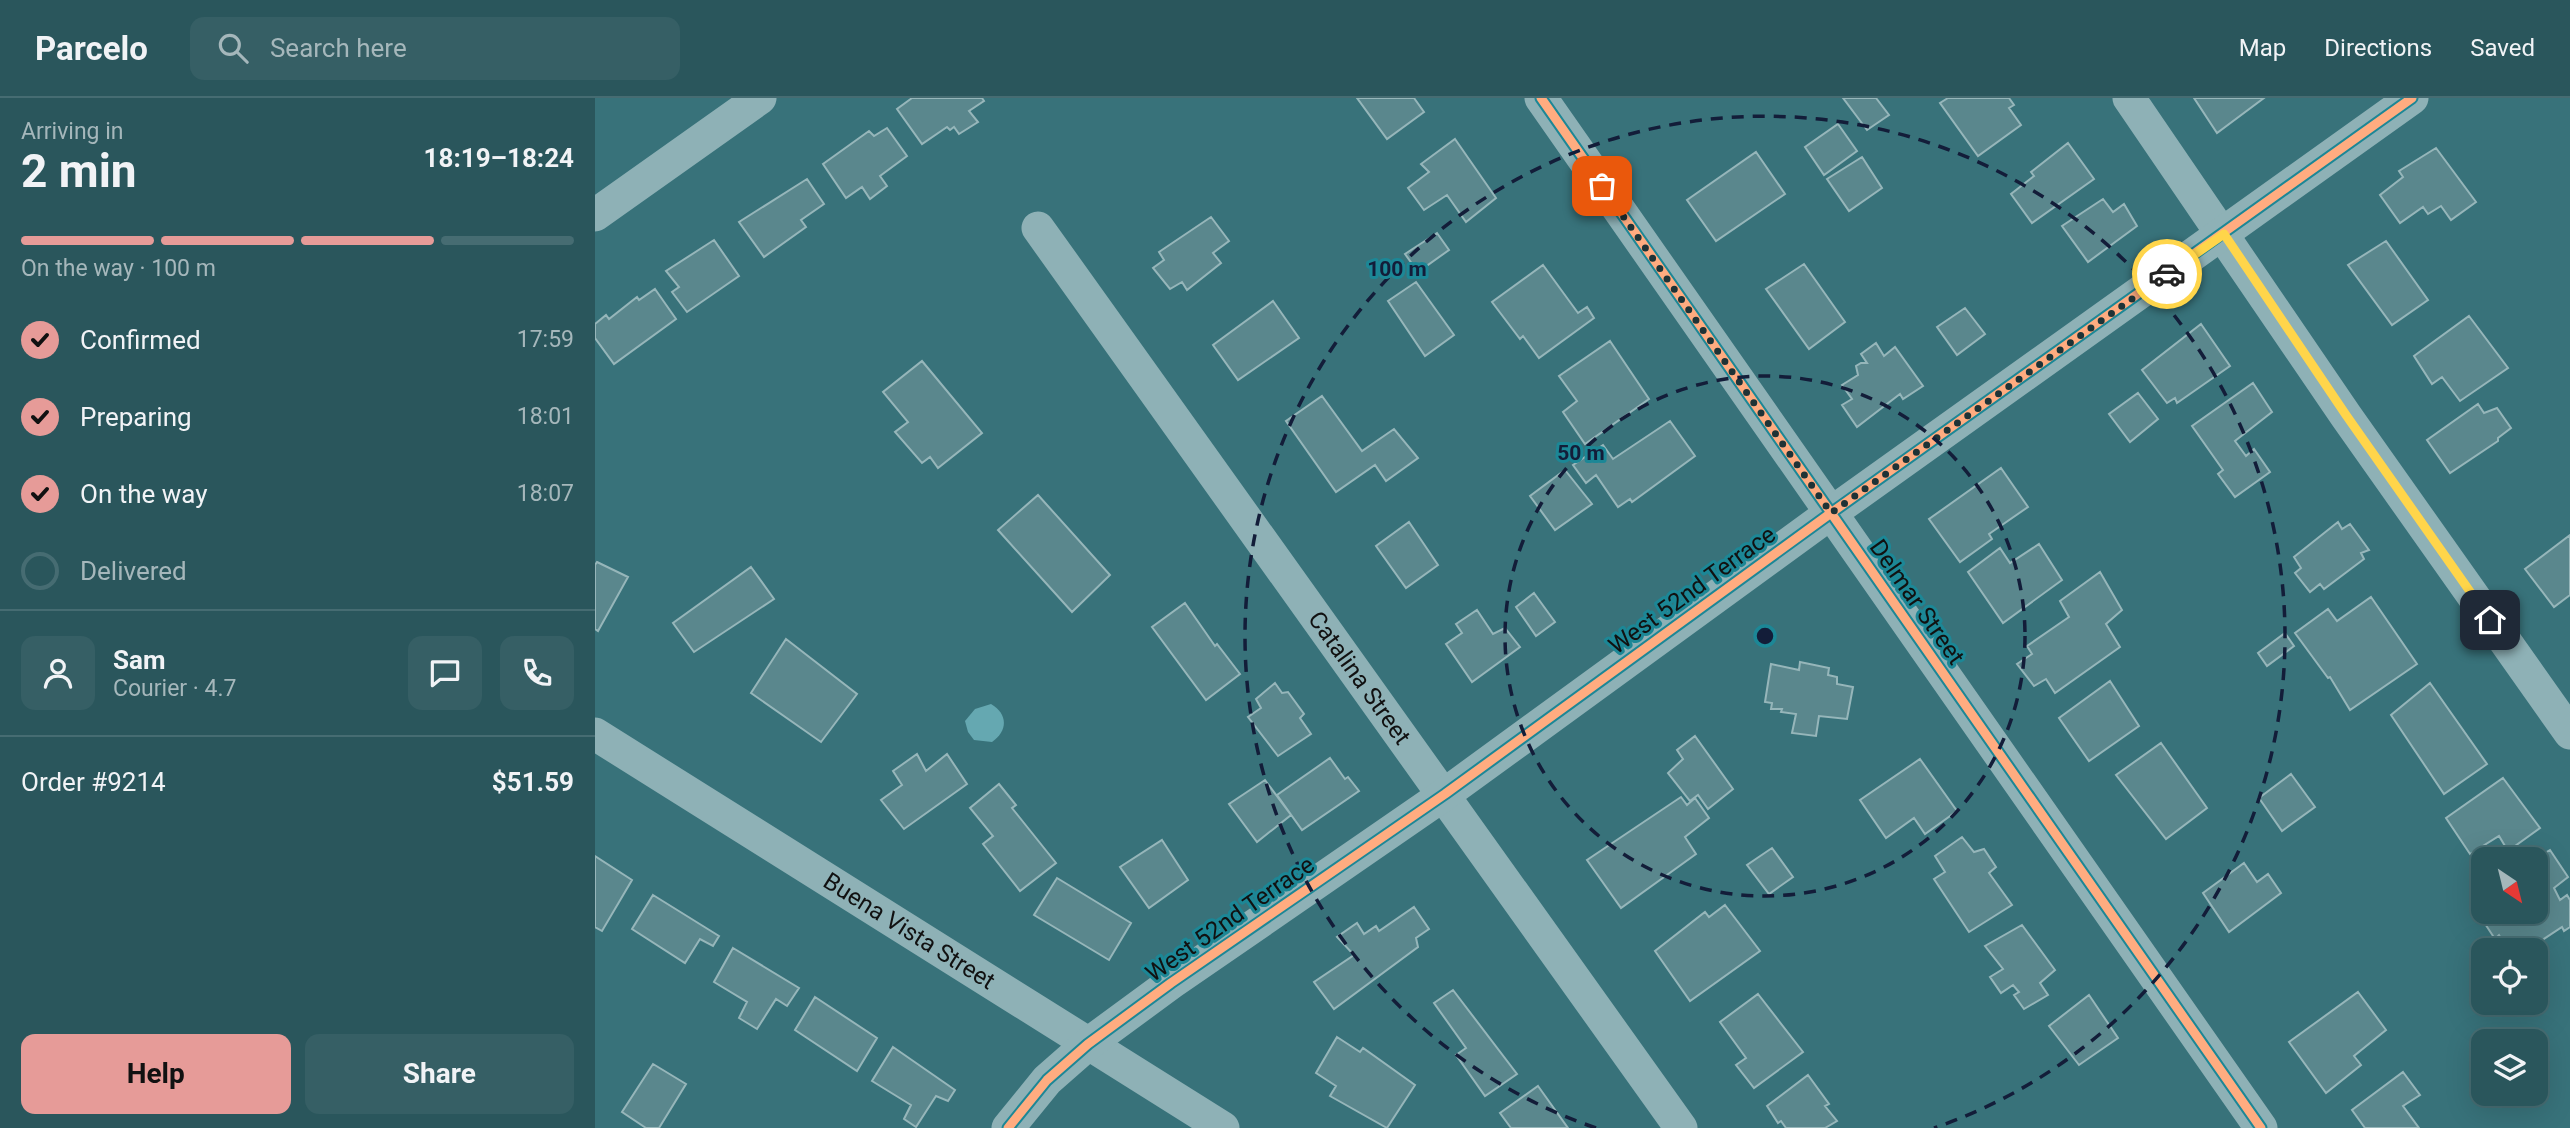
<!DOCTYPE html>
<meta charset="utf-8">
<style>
body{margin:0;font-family:Roboto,sans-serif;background:#365f65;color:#f1f3f6;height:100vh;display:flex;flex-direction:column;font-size:26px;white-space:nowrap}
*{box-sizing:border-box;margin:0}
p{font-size:23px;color:#a5b7bb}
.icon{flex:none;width:38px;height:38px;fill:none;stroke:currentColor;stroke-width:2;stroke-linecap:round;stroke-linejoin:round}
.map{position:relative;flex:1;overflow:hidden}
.details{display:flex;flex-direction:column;background:#2a565c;width:595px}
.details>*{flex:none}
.needle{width:46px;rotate:145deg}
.controls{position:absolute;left:1876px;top:749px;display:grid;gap:14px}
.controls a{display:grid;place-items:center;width:77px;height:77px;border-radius:14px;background:#2a565c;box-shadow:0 7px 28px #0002,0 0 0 2px #466c72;font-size:35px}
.pin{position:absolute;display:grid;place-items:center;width:60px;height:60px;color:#fff;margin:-30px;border-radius:14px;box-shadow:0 4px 10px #0006}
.courier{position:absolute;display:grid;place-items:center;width:70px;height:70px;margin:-35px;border:5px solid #ffd54a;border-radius:50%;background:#fff;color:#222;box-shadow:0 2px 9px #0007}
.summary em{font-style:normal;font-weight:700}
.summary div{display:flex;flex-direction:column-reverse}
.summary{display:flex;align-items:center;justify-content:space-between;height:119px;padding:0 21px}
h1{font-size:46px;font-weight:700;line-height:52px}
.bar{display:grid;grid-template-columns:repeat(4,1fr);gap:10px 7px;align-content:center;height:84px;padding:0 21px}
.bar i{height:9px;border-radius:5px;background:#466c72}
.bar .on{background:#e69b98}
.bar p{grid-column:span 4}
.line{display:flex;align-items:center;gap:18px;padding:0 21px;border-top:2px solid #466c72}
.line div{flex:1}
.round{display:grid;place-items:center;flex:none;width:74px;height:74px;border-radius:14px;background:#365f65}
ol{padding:0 21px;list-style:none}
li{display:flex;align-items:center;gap:21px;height:77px}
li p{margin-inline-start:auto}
li .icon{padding:7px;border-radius:50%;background:#e69b98;color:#111;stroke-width:4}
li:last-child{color:#a5b7bb}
li i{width:38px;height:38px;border:4px solid #466c72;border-radius:50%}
.cta{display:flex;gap:14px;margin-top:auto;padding:14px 21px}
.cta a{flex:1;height:80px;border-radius:14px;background:#e69b98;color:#111;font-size:28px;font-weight:700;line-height:80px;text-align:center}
.cta a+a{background:#365f65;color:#f1f3f6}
header{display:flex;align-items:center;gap:42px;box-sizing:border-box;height:98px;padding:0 35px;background:#2a565c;border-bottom:2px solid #466c72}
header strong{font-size:33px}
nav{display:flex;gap:38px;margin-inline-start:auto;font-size:24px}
.search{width:490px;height:63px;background:#365f65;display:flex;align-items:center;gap:18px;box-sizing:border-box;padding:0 24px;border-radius:14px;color:#a5b7bb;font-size:26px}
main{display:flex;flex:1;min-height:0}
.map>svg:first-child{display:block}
</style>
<header>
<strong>Parcelo</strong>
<div class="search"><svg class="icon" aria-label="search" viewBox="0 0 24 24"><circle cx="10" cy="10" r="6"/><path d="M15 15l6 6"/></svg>Search here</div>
<nav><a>Map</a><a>Directions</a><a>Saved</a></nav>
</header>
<main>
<section class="details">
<div class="summary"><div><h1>2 min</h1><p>Arriving in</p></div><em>18:19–18:24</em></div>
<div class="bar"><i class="on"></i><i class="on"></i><i class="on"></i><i></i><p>On the way · 100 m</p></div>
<ol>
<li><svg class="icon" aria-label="check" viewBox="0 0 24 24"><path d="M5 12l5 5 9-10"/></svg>Confirmed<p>17:59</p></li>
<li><svg class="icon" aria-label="check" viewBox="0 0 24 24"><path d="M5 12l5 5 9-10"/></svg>Preparing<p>18:01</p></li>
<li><svg class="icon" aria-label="check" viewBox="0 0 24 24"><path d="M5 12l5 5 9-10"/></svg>On the way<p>18:07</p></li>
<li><i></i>Delivered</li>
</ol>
<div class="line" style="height:126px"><a class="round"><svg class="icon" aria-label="person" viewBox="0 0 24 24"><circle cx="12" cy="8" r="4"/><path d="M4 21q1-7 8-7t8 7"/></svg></a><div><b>Sam</b><p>Courier · 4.7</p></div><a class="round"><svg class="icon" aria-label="chat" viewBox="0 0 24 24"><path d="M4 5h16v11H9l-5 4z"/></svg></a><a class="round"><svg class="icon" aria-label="phone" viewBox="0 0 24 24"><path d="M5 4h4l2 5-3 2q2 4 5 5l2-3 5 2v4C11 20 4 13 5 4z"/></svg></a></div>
<div class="line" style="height:91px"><div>Order #9214</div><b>$51.59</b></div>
<div class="cta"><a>Help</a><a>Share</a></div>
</section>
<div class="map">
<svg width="1975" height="1030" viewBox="0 0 1975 1030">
<rect width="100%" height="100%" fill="#38727a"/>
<path fill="#65a8b1" d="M396 606C413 616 413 633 397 644L379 642 373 634 370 623 380 611Z"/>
<path fill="#5a878d" stroke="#96b6ba" stroke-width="2" d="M317 0H387L389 3 374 13 383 24 364 36 359 29 355 32 352 29 327 46 302 11Z
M762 0H819L829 14 792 41Z
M1248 0H1281L1294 17 1272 32Z
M1353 0H1414L1419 7 1414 10 1426 27 1383 58 1345 5Z
M1599 0H1669L1622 35Z
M1243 26 1262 53 1229 77 1210 49Z
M292 30 312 58 285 78 292 88 275 101 267 89 251 100 228 66 274 33 279 38Z
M860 41 901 100 871 124 852 97 829 112 813 90 834 74 826 66Z
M1473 45 1499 81 1437 125 1416 96 1439 78 1436 74Z
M1841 50 1881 104 1856 122 1846 108 1833 116 1828 109 1805 125 1785 97 1808 79 1804 73Z
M1161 54 1190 96 1121 143 1092 102Z
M1267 59 1287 90 1254 113 1232 81Z
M212 81 229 106 206 122 211 129 169 159 144 124Z
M1508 101 1518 114 1529 106 1542 128 1493 164 1467 128Z
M616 119 634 143 618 155 626 165 592 192 587 184 575 191 558 170 569 162 564 154Z
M842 135 854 152 823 174 810 156Z
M119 142 144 178 92 214 77 194 84 189 71 173Z
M1791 143 1833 202 1797 227 1753 167Z
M1209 166 1250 224 1214 251 1171 191Z
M948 167 983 215 992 209 999 220 944 260 928 238 925 241 897 204Z
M821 184 859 237 830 258 793 203Z
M60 191 81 221 19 266 0 240V226L11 217 14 221 42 199 44 202Z
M678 203 704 240 643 282 618 247Z
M1370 210 1390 236 1362 257 1342 229Z
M1874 218 1913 270 1865 303 1847 279 1837 286 1819 258Z
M1606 226 1635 268 1582 305 1580 300 1572 305 1547 272Z
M1015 243 1054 301 990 346 968 314 982 303 964 278Z
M1281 245 1289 258 1300 249 1328 288 1308 301 1305 296 1262 329 1247 307 1257 301 1247 287 1263 277 1261 268 1266 265H1272L1266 256Z
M327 263 387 335 343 370 335 359 327 365 300 334 313 324 288 294Z
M1658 285 1677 314 1640 343 1651 358 1659 351 1675 374 1640 399 1623 376 1628 372 1597 328Z
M1543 295 1563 321 1535 344 1514 316Z
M727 298 767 353 799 331 823 360 791 383 780 367 741 394 691 323Z
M1883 306 1889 315 1902 310 1916 330 1903 340V343L1855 375 1832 342Z
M1075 323 1100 358 1037 404 1035 401 1023 409 1001 377 991 385 978 367 1008 347 1018 361Z
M1406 370 1433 409 1394 436 1397 441 1365 464 1334 421Z
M970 372 997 406 960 432 935 398Z
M443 397 515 477 477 514 403 432Z
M814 424 843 467 811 490 781 448Z
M1743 424 1747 431 1755 426 1774 452 1766 455 1769 461 1729 491 1725 486 1715 494 1700 475 1706 470 1699 459Z
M1975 437V497L1959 509 1930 471Z
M1444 446 1467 482 1408 525 1373 474 1405 450 1415 465Z
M2 464 33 479 3 533 0 531V467Z
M156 469 179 501 99 554 78 525Z
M1505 474 1527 512 1511 526 1525 549 1460 595 1451 581 1439 588 1422 566 1437 556 1432 548 1474 519 1465 503Z
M939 495 960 524 941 538 921 509Z
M1776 499 1822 566 1755 612 1735 579 1733 580 1700 535 1733 511 1742 523Z
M590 505 620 548 622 546 645 576 611 602 557 529Z
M882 512 898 536 910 530 925 549 877 584 851 546 867 535 861 526Z
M1690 535 1699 548 1672 568 1663 555Z
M191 541 262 596 226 644 156 595Z
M1205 564 1234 570 1233 577 1242 579V586L1258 589 1252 621 1224 618 1221 638 1197 635 1201 616 1186 614 1187 611H1176L1177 605 1170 604 1176 566 1204 572Z
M1515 583 1544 628 1494 663 1464 620Z
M680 585 687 595 693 594 709 616 705 620 716 636 683 658 653 619 666 610 661 601Z
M1835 585 1892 666 1849 696 1796 617Z
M1100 638 1138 691 1113 711 1103 697 1095 703 1073 675 1088 661 1082 652Z
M1566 645 1612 710 1571 741 1521 677Z
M322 656 331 673 352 656 372 686 309 731 286 702 307 687 298 673Z
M735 660 750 681 753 679 764 693 707 732 682 697Z
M1325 661 1362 713 1330 736 1319 720 1291 740 1265 702Z
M1696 676 1720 709 1687 733 1664 700Z
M1908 680 1945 730 1913 753 1904 738 1875 756 1851 720Z
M670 682 696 717 662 744 634 706Z
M404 686 421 707 417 710 461 765 425 793 388 746 398 738 375 710Z
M1086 699 1092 707 1100 700 1114 720 1090 739 1101 756 1026 810 992 762Z
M1367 739 1379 754 1389 751 1401 769 1394 775 1417 807 1374 834 1339 781 1350 774 1340 758Z
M567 742 593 782 554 810 525 769Z
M1177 750 1198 779 1174 796 1152 767Z
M1955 752 1973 779 1959 790 1965 802 1972 797 1975 802V829L1969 833 1967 829 1932 852H1913L1904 837 1900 841 1881 812 1888 807V814H1923L1928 820 1950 807 1941 792 1940 761Z
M0 758 37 782 7 833 0 829Z
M1649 765 1662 784 1673 776 1686 795 1634 834 1608 795Z
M462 780 536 825 514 862 439 817Z
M58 797 124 838 118 848 105 841 90 865 37 831Z
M1130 807 1165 853 1095 903 1060 853 1110 814 1114 819Z
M819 809 834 831 821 840 823 849 739 911 719 884 759 857 742 839 762 825 769 836 781 828 784 833Z
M1427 827 1460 872 1445 885 1453 897 1429 911 1419 897 1424 894 1418 887 1406 895 1395 879 1408 871 1390 848Z
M138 850 204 890 192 908 181 901 162 931 144 920 152 904 119 884Z
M858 892 922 976 890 998 861 957 871 950 839 905Z
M1763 894 1791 932 1759 958 1766 967 1731 995 1694 944Z
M1163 896 1208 954 1159 990 1141 967 1151 960 1125 924Z
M1494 897 1523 940 1484 967 1454 928Z
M220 899 282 940 262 973 200 932Z
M742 939 765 954 768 950 820 987 792 1030 735 998 741 988 721 975Z
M298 949 360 992 353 1003 341 998 321 1029 309 1021 316 1007 277 983Z
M58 966 91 986 64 1030H51L27 1014Z
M1808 974 1825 997 1808 1008 1824 1030H1770L1757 1012Z
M1213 977 1234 1006 1230 1008 1242 1023 1230 1030H1191L1186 1023 1183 1025 1172 1008Z
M943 988 973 1030H916L905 1015Z"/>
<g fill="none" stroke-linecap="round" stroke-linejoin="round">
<g stroke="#8eb1b6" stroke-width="33">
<path d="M946 0 1666 1030"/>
<path d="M1534 0 1751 318 1975 635"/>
<path d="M0 117 165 0"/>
<path id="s1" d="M443 130 1086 1030"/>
<path id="s2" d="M0 636 628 1030"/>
<path d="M413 1030 452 982 493 946 576 885 850 696 1236 415 1817 0"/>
</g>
<defs>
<path id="cycleway" d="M946 0 1666 1030
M413 1030 452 982 493 946 576 885 850 696 1236 415 1817 0"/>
</defs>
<use href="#cycleway" stroke="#1c8796" stroke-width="13"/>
<use href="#cycleway" stroke="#ffac80" stroke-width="9"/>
</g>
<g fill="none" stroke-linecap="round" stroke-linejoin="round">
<path stroke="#1f3336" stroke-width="7" stroke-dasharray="0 12.6" d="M1007 88 1236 415 1572 176"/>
<path stroke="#ffd54a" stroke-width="9" d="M1572 176 1629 136 1751 317 1895 522"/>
</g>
<g fill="none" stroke="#131d39" stroke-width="3.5" stroke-dasharray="12 9">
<circle cx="1170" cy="538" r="260"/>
<path d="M1001 1030A520 520 0 1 1 1339 1030"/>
</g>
<g text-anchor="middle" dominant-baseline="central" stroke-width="6" stroke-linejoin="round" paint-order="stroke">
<g font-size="24" fill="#111" stroke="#1c8796">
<text transform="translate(1097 492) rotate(-36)">West 52nd Terrace</text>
<text transform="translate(1322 504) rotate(55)">Delmar Street</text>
<text stroke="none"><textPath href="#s1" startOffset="553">Catalina Street</textPath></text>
<text transform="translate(635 821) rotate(-35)">West 52nd Terrace</text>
<text stroke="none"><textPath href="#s2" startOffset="371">Buena Vista Street</textPath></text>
</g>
</g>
<circle cx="1170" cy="538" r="10" fill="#131d39" stroke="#1c8796" stroke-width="3.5"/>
<g font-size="21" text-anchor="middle" font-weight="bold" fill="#131d39" stroke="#1c8796" stroke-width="6" stroke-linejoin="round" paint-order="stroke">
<text x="802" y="178">100 m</text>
<text x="986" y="362">50 m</text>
</g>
</svg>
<div class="controls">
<a><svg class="needle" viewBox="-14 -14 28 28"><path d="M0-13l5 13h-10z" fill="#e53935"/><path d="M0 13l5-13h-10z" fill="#a5b7bb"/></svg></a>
<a><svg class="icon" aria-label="locate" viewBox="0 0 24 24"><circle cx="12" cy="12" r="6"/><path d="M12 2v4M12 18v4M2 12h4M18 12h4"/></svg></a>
<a><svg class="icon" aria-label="layers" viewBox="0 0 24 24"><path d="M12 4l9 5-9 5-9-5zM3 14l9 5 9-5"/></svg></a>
</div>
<div class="pin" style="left:1007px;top:88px;background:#ea580c"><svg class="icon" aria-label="bag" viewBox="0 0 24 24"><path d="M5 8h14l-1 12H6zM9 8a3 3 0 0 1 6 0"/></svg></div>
<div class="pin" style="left:1895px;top:522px;background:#1f2937"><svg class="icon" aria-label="home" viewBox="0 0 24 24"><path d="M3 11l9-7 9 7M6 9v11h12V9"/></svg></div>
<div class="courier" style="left:1572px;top:176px"><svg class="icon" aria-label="car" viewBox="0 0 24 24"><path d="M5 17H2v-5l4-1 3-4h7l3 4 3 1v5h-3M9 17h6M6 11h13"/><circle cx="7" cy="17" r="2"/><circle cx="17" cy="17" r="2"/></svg></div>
</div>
</main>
